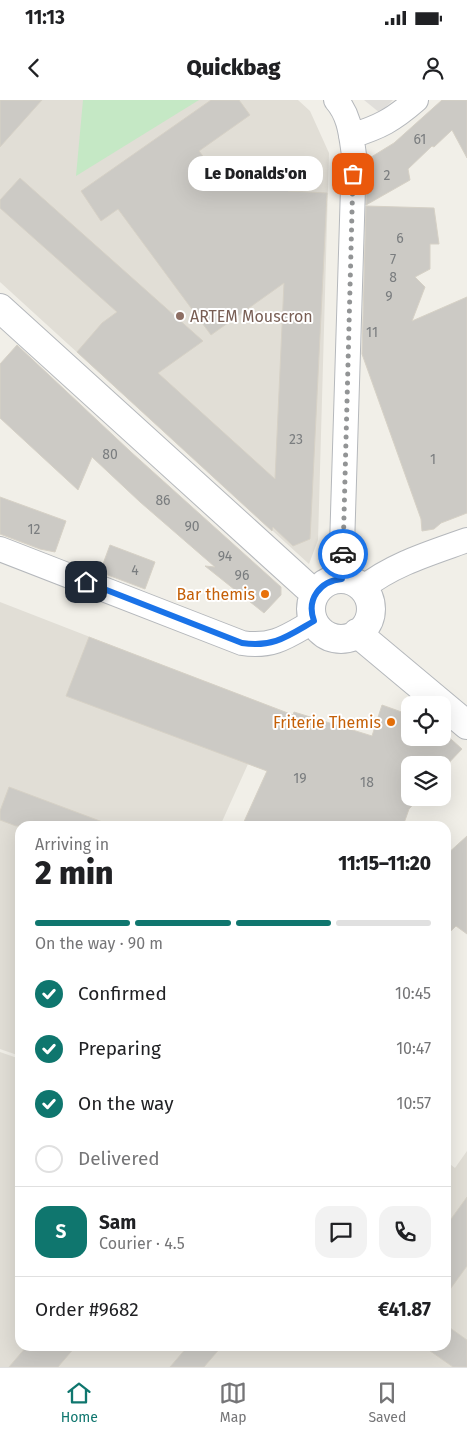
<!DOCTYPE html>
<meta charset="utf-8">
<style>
body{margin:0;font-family:"Fira Sans",sans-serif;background:#f2f2f2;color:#202124;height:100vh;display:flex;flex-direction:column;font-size:19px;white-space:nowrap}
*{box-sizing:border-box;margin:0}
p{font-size:16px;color:#757577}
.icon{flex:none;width:28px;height:28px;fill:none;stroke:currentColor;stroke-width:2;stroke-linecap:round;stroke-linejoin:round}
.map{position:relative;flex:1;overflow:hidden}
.drawer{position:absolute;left:15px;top:721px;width:436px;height:530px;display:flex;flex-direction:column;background:#fff;border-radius:15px;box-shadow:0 5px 20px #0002}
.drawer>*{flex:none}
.controls{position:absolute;left:401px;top:596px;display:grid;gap:10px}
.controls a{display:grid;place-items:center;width:50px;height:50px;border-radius:10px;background:#fff;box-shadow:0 5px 20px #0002;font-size:25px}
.pin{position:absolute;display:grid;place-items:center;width:42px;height:42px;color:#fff;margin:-21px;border-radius:10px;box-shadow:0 2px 8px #0006}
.courier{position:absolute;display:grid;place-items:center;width:50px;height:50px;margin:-25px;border:4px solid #1a73e8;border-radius:50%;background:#fff;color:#222;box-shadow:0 1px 6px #0007}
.bubble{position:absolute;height:35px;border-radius:15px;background:#fff;box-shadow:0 5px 20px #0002;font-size:16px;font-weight:800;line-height:35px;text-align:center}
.summary em{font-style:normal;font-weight:800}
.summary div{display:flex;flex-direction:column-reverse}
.summary{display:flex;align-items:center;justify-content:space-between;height:85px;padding:0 20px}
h1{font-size:32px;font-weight:800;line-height:38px}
.bar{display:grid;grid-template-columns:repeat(4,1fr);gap:8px 5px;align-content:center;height:60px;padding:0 20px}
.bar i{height:6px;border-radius:4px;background:#e0e0e0}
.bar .selected{background:#0f766e}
.bar p{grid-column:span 4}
.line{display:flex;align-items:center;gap:12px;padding:0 20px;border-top:1px solid #e0e0e0}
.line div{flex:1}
.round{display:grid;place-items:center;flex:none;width:52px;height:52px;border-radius:15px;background:#f2f2f2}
ol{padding:0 20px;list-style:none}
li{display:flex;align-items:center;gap:15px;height:55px}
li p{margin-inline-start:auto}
li .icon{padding:5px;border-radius:50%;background:#0f766e;color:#fff;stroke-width:4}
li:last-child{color:#757577}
li i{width:28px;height:28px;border:2px solid #e0e0e0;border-radius:50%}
.status{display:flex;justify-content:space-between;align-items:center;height:35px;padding:0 25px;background:#fff;direction:ltr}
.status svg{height:14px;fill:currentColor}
header{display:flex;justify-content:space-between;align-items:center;height:65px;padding:0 20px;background:#fff;font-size:22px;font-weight:800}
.tabs{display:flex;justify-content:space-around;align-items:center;height:70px;border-top:1px solid #e0e0e0;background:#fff;font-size:14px;color:#757577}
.tabs a{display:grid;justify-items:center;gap:2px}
.tabs .selected{color:#0f766e}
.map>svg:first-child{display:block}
</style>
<div class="status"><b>11:13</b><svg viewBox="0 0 49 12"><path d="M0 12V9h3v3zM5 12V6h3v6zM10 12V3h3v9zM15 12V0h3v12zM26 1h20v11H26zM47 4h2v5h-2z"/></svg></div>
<header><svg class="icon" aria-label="back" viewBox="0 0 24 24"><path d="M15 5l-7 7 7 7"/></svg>Quickbag<svg class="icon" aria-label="person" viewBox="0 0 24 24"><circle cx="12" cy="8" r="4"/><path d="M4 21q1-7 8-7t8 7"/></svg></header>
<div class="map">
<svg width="467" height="1267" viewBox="0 0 467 1267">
<rect width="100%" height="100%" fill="#f1efe8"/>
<path fill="#e0deda" d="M364 0H393L380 13Z"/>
<path fill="#e1ded6" d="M0 0H298L310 11 329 53 318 440 309 464 0 182Z
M0 502 270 607 248 664 220 726H20V956L0 949Z
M0 952 20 959V1246H446V1061L455 1068 467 1051V1267H0Z"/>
<path fill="#c5e8c5" d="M83 0H199L76 76Z"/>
<path fill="#cccac5" stroke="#d6d1c6" d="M0 0H42L0 47Z
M211 0H239L250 15 199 51 227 88 265 62 288 91 327 93 310 439 293 446 273 427 272 431 77 252 102 223 117 212 0 108V100L20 78 203 241 158 273 275 379 284 183 211 235 118 109 101 121 81 91Z
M442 0H467V58L452 30 434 47 432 46 408 69 410 80 366 105 368 59 394 43Z
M366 106 434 108 439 144H430V169L415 177 425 187 412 221 467 197V413L441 423 434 429 422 431 421 419 362 254Z
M17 245 131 352 281 487V495L264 513 205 466 215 467 140 402 92 357 78 390 0 318V264Z
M0 397 66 421 55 452 40 449 0 434Z
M110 445 155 462 145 489 100 472Z
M89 537 293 615 294 612 372 636 382 605 410 615V638H442V631L462 649 442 670V665H410V698H419L409 709 403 726H242L267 671 66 596Z
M9 687 108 724V726H16L0 720V711Z
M467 736V834L456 826 446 836V755Z
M467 1097V1166L446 1195V1126Z
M446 1225 467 1240V1267H453L423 1246H446Z
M27 1246H76L58 1267H9Z
M188 1246H222L204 1267H170Z"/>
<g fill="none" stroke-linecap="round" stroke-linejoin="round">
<defs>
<path id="minor" d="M336 0C350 16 351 35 354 55L341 479
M351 36C380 27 393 20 416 0
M0 449 242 543C273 548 288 536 314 521
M363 488C393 464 431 453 467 440"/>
<path id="tertiary" d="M0 208 315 494
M311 509a30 30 0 1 1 60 0a30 30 0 1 1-60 0Z
M357 533 467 625"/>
</defs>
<use href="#minor" stroke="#b5b8bc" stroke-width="26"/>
<use href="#tertiary" stroke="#b5b8bc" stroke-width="30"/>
<use href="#minor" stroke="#fff" stroke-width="24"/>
<use href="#tertiary" stroke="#fff" stroke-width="28"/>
</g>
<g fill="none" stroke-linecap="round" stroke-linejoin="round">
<path stroke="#929495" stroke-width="5" stroke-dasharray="0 9" d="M343 454 353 74"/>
<path stroke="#1a73e8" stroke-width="6" d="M86 482 242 543C273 548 288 536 314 521 306 499 320 481 342 479L343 454"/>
</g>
<circle fill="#8d6e63" stroke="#fff" stroke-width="2" cx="180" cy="216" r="5"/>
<g fill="#e8710a" stroke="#fff" stroke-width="2">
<circle cx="265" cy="494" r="5"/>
<circle cx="391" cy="622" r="5"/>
</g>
<g text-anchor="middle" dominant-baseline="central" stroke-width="4" stroke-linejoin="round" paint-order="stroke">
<g font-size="14" fill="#7a7d7f">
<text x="420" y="39">61</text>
<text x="387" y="75">2</text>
<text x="400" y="138">6</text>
<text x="393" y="159">7</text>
<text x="393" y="177">8</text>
<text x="389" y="196">9</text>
<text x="372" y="232">11</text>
<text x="296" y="339">23</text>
<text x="110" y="354">80</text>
<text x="433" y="359">1</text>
<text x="163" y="400">86</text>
<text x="192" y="426">90</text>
<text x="34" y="429">12</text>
<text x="225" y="456">94</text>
<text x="135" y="470">4</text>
<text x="242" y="475">96</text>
<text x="300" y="678">19</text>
<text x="367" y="682">18</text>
</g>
<g font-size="16" fill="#785e54" stroke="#fff" text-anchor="start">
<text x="190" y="216">ARTEM Mouscron</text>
</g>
<g font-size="16" fill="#c56008" stroke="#fff" text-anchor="end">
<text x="255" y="494">Bar themis</text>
<text x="381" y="622">Friterie Themis</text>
</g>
</g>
</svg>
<div class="controls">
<a><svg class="icon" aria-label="locate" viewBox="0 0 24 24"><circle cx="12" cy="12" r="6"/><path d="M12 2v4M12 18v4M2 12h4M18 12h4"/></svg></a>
<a><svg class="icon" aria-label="layers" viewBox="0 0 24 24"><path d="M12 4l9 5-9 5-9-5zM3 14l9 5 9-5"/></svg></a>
</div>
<div class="pin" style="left:353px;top:74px;background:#ea580c"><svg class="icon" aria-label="bag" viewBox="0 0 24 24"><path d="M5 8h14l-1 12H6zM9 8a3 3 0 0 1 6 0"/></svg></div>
<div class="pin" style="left:86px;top:482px;background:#1f2937"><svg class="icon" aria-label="home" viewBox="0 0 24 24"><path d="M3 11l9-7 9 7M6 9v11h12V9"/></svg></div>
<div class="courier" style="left:343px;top:454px"><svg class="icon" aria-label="car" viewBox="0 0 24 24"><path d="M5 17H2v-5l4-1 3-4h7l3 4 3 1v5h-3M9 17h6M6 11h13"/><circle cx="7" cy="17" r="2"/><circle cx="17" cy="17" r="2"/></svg></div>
<div class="bubble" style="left:188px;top:56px;width:135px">Le Donalds'on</div>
<section class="drawer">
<div class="summary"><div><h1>2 min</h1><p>Arriving in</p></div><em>11:15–11:20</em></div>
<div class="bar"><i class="selected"></i><i class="selected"></i><i class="selected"></i><i></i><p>On the way · 90 m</p></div>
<ol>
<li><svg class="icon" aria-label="check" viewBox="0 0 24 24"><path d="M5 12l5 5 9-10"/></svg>Confirmed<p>10:45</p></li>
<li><svg class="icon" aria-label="check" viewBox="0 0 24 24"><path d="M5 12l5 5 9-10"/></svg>Preparing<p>10:47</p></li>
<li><svg class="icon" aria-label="check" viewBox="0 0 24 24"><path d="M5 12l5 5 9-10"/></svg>On the way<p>10:57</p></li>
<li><i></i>Delivered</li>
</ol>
<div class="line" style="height:90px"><b class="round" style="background:#0f766e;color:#fff">S</b><div><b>Sam</b><p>Courier · 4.5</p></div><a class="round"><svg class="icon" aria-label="chat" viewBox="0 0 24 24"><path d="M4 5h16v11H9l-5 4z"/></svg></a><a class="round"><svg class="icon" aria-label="phone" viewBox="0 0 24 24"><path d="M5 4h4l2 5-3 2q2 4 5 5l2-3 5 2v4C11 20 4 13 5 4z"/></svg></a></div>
<div class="line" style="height:65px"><div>Order #9682</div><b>€41.87</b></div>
</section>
</div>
<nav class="tabs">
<a class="selected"><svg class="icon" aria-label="home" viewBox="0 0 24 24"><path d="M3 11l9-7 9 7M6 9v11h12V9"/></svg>Home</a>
<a><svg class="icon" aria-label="map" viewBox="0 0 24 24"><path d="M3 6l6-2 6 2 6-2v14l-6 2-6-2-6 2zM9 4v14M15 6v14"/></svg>Map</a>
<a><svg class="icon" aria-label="saved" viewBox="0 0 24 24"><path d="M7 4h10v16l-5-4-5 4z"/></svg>Saved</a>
</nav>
